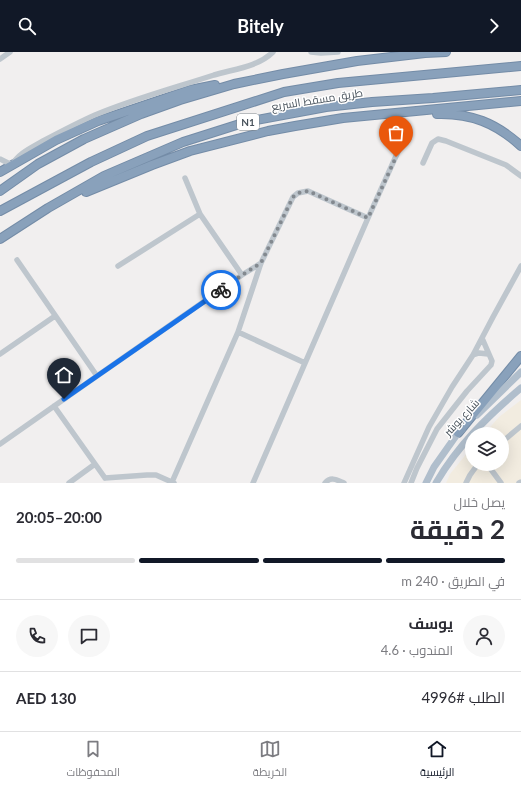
<!DOCTYPE html>
<html lang="ar">
<meta charset="utf-8">
<style>
body{margin:0;font-family:Lato,Cairo,sans-serif;background:#f7f7f7;color:#2b2b33;direction:rtl;height:100vh;display:flex;flex-direction:column;font-size:15px;white-space:nowrap}
*{box-sizing:border-box;margin:0}
p{font-size:13px;color:#7c7c81}
.icon{flex:none;width:22px;height:22px;fill:none;stroke:currentColor;stroke-width:2;stroke-linecap:round;stroke-linejoin:round}
.map{position:relative;height:431px;overflow:hidden;direction:ltr}
.details{display:flex;flex-direction:column;background:#fff;flex:1}
.details>*{flex:none}
.controls{position:absolute;left:465px;top:375px;display:grid;gap:8px}
.controls a{display:grid;place-items:center;width:44px;height:44px;border-radius:50%;background:#fff;box-shadow:0 4px 16px #0002;font-size:20px}
.pin{position:absolute;display:grid;place-items:center;width:34px;height:34px;color:#fff;margin:-41px -17px;border-radius:50% 50% 50% 0;rotate:-45deg;box-shadow:0 0 4px #0007}
.pin .icon{rotate:45deg}
.courier{position:absolute;display:grid;place-items:center;width:40px;height:40px;margin:-20px;border:3px solid #1a73e8;border-radius:50%;background:#fff;color:#222;box-shadow:0 1px 5px #0007}
.headline em{font-style:normal;font-weight:700}
.headline div{display:flex;flex-direction:column-reverse}
.headline{display:flex;align-items:center;justify-content:space-between;height:68px;padding:0 16px}
h1{font-size:26px;font-weight:700;line-height:30px}
.bar{display:grid;grid-template-columns:repeat(4,1fr);gap:6px 4px;align-content:center;height:48px;padding:0 16px}
.bar i{height:5px;border-radius:3px;background:#e1e1e2}
.bar .selected{background:#111827}
.bar p{grid-column:span 4}
.line{display:flex;align-items:center;gap:10px;padding:0 16px;border-top:1px solid #e1e1e2}
.line div{flex:1}
.round{display:grid;place-items:center;flex:none;width:42px;height:42px;border-radius:21px;background:#f7f7f7}
header{display:flex;justify-content:space-between;align-items:center;height:52px;padding:0 16px;background:#111827;color:#fff;font-size:18px;font-weight:700}
.tab-bar{display:flex;justify-content:space-around;align-items:center;height:56px;border-top:1px solid #e1e1e2;background:#fff;font-size:11px;color:#7c7c81}
.tab-bar a{display:grid;justify-items:center;gap:2px}
.tab-bar .selected{color:#111827}
.map>svg:first-child{display:block}
</style>
<header><svg class="icon" aria-label="forward" viewBox="0 0 24 24"><path d="M9 5l7 7-7 7"/></svg>Bitely<svg class="icon" aria-label="search" viewBox="0 0 24 24"><circle cx="10" cy="10" r="6"/><path d="M15 15l6 6"/></svg></header>
<div class="map">
<svg width="521" height="431" viewBox="0 0 521 431">
<rect width="100%" height="100%" fill="#f1efef"/>
<path fill="#f2ece0" d="M521 348V431H446L450 422 472 395V412H502V382H484L499 365Z"/>
<g fill="none" stroke-linecap="round" stroke-linejoin="round">
<defs>
<path id="highway" d="M437 62C471 61 496 71 521 94
M0 120 56 88 98 69 190 38 215 33
M0 139 38 112 84 87 141 62 180 48 234 32 283 22 357 9 425 1 446 0
M86 140 152 113 190 99 268 79 295 74 343 66 521 49
M0 159 91 110 147 84 284 40 338 31 521 14
M0 187 48 156 104 124 183 90 246 70 326 55 372 50 433 46 521 38
M458 381 521 304"/>
</defs>
<use href="#highway" stroke="#748ca7" stroke-width="10"/>
<path stroke="#bec6cd" stroke-width="5.5" d="M311 0 321 1 338 0
M0 7 10 0
M0 107 12 113C19 101 31 96 43 89 60 80 77 71 95 63 133 47 174 36 214 23 234 17 258 15 273 0
M423 111 432 91 438 87 446 89 506 113 521 124
M185 126 200 162 242 223 261 211
M118 214 200 162
M238 280 261 211 293 145 298 141 308 139 368 166
M0 302 55 264
M473 303 479 301 488 302
M97 324 242 223
M54 354 105 426
M502 390 521 374
M0 392 97 324 17 208
M487 412 501 431
M105 426 147 423H156L174 431
M172 430 238 280 305 311
M69 431 95 412
M253 431 368 166 401 93
M325 431C331 424 337 428 344 431
M404 431 429 375 452 335 473 303 493 265 521 214
M411 431 417 416 437 377 467 339 491 313 492 309 482 286
M466 431 470 423 478 412
M519 431 521 430"/>
<path stroke="#b0becc" stroke-width="7" d="M477 363 521 320
M426 431 434 415 458 381 462 377
M436 431C458 393 488 364 521 336"/>
<use href="#highway" stroke="#89a1bb" stroke-width="8"/>
</g>
<g fill="none" stroke-linecap="round" stroke-linejoin="round">
<path stroke="#83898f" stroke-width="4" stroke-dasharray="0 7.2" d="M221 238 242 223 261 211 293 145 298 141 308 139 368 166 396 105"/>
<path stroke="#1a73e8" stroke-width="5" d="M64 347 221 238"/>
</g>
<g text-anchor="middle" dominant-baseline="central" stroke-width="3" stroke-linejoin="round" paint-order="stroke">
<rect fill="#fff" stroke="#7f868c" stroke-width="1" x="237" y="62" width="22" height="16" rx="3"/>
<g font-size="10" font-weight="bold" fill="#48525b">
<text x="248" y="70">N1</text>
</g>
<g font-size="11" fill="#48525b" stroke="#fff">
<text transform="translate(317 47) rotate(-9)">طريق مسقط السريع</text>
<text transform="translate(461 365) rotate(-47)">شارع بوشر</text>
</g>
</g>
</svg>
<div class="controls">
<a><svg class="icon" aria-label="layers" viewBox="0 0 24 24"><path d="M12 4l9 5-9 5-9-5zM3 14l9 5 9-5"/></svg></a>
</div>
<div class="pin" style="left:396px;top:105px;background:#ea580c"><svg class="icon" aria-label="bag" viewBox="0 0 24 24"><path d="M5 8h14l-1 12H6zM9 8a3 3 0 0 1 6 0"/></svg></div>
<div class="pin" style="left:64px;top:347px;background:#1f2937"><svg class="icon" aria-label="home" viewBox="0 0 24 24"><path d="M3 11l9-7 9 7M6 9v11h12V9"/></svg></div>
<div class="courier" style="left:221px;top:238px"><svg class="icon" aria-label="bike" viewBox="0 0 24 24"><circle cx="6" cy="16" r="4"/><circle cx="18" cy="16" r="4"/><path d="M6 16l4-8h5l3 8M10 8l3 8H6M13 5h3"/></svg></div>
</div>
<section class="details">
<div class="headline"><div><h1>2 دقيقة</h1><p>يصل خلال</p></div><em>20:00–20:05</em></div>
<div class="bar"><i class="selected"></i><i class="selected"></i><i class="selected"></i><i></i><p>في الطريق · 240 m</p></div>
<div class="line" style="height:72px"><a class="round"><svg class="icon" aria-label="person" viewBox="0 0 24 24"><circle cx="12" cy="8" r="4"/><path d="M4 21q1-7 8-7t8 7"/></svg></a><div><b>يوسف</b><p>المندوب · 4.6</p></div><a class="round"><svg class="icon" aria-label="chat" viewBox="0 0 24 24"><path d="M4 5h16v11H9l-5 4z"/></svg></a><a class="round"><svg class="icon" aria-label="phone" viewBox="0 0 24 24"><path d="M5 4h4l2 5-3 2q2 4 5 5l2-3 5 2v4C11 20 4 13 5 4z"/></svg></a></div>
<div class="line" style="height:52px"><div>الطلب #4996</div><b>AED 130</b></div>
</section>
<nav class="tab-bar">
<a class="selected"><svg class="icon" aria-label="home" viewBox="0 0 24 24"><path d="M3 11l9-7 9 7M6 9v11h12V9"/></svg>الرئيسية</a>
<a><svg class="icon" aria-label="map" viewBox="0 0 24 24"><path d="M3 6l6-2 6 2 6-2v14l-6 2-6-2-6 2zM9 4v14M15 6v14"/></svg>الخريطة</a>
<a><svg class="icon" aria-label="saved" viewBox="0 0 24 24"><path d="M7 4h10v16l-5-4-5 4z"/></svg>المحفوظات</a>
</nav>
